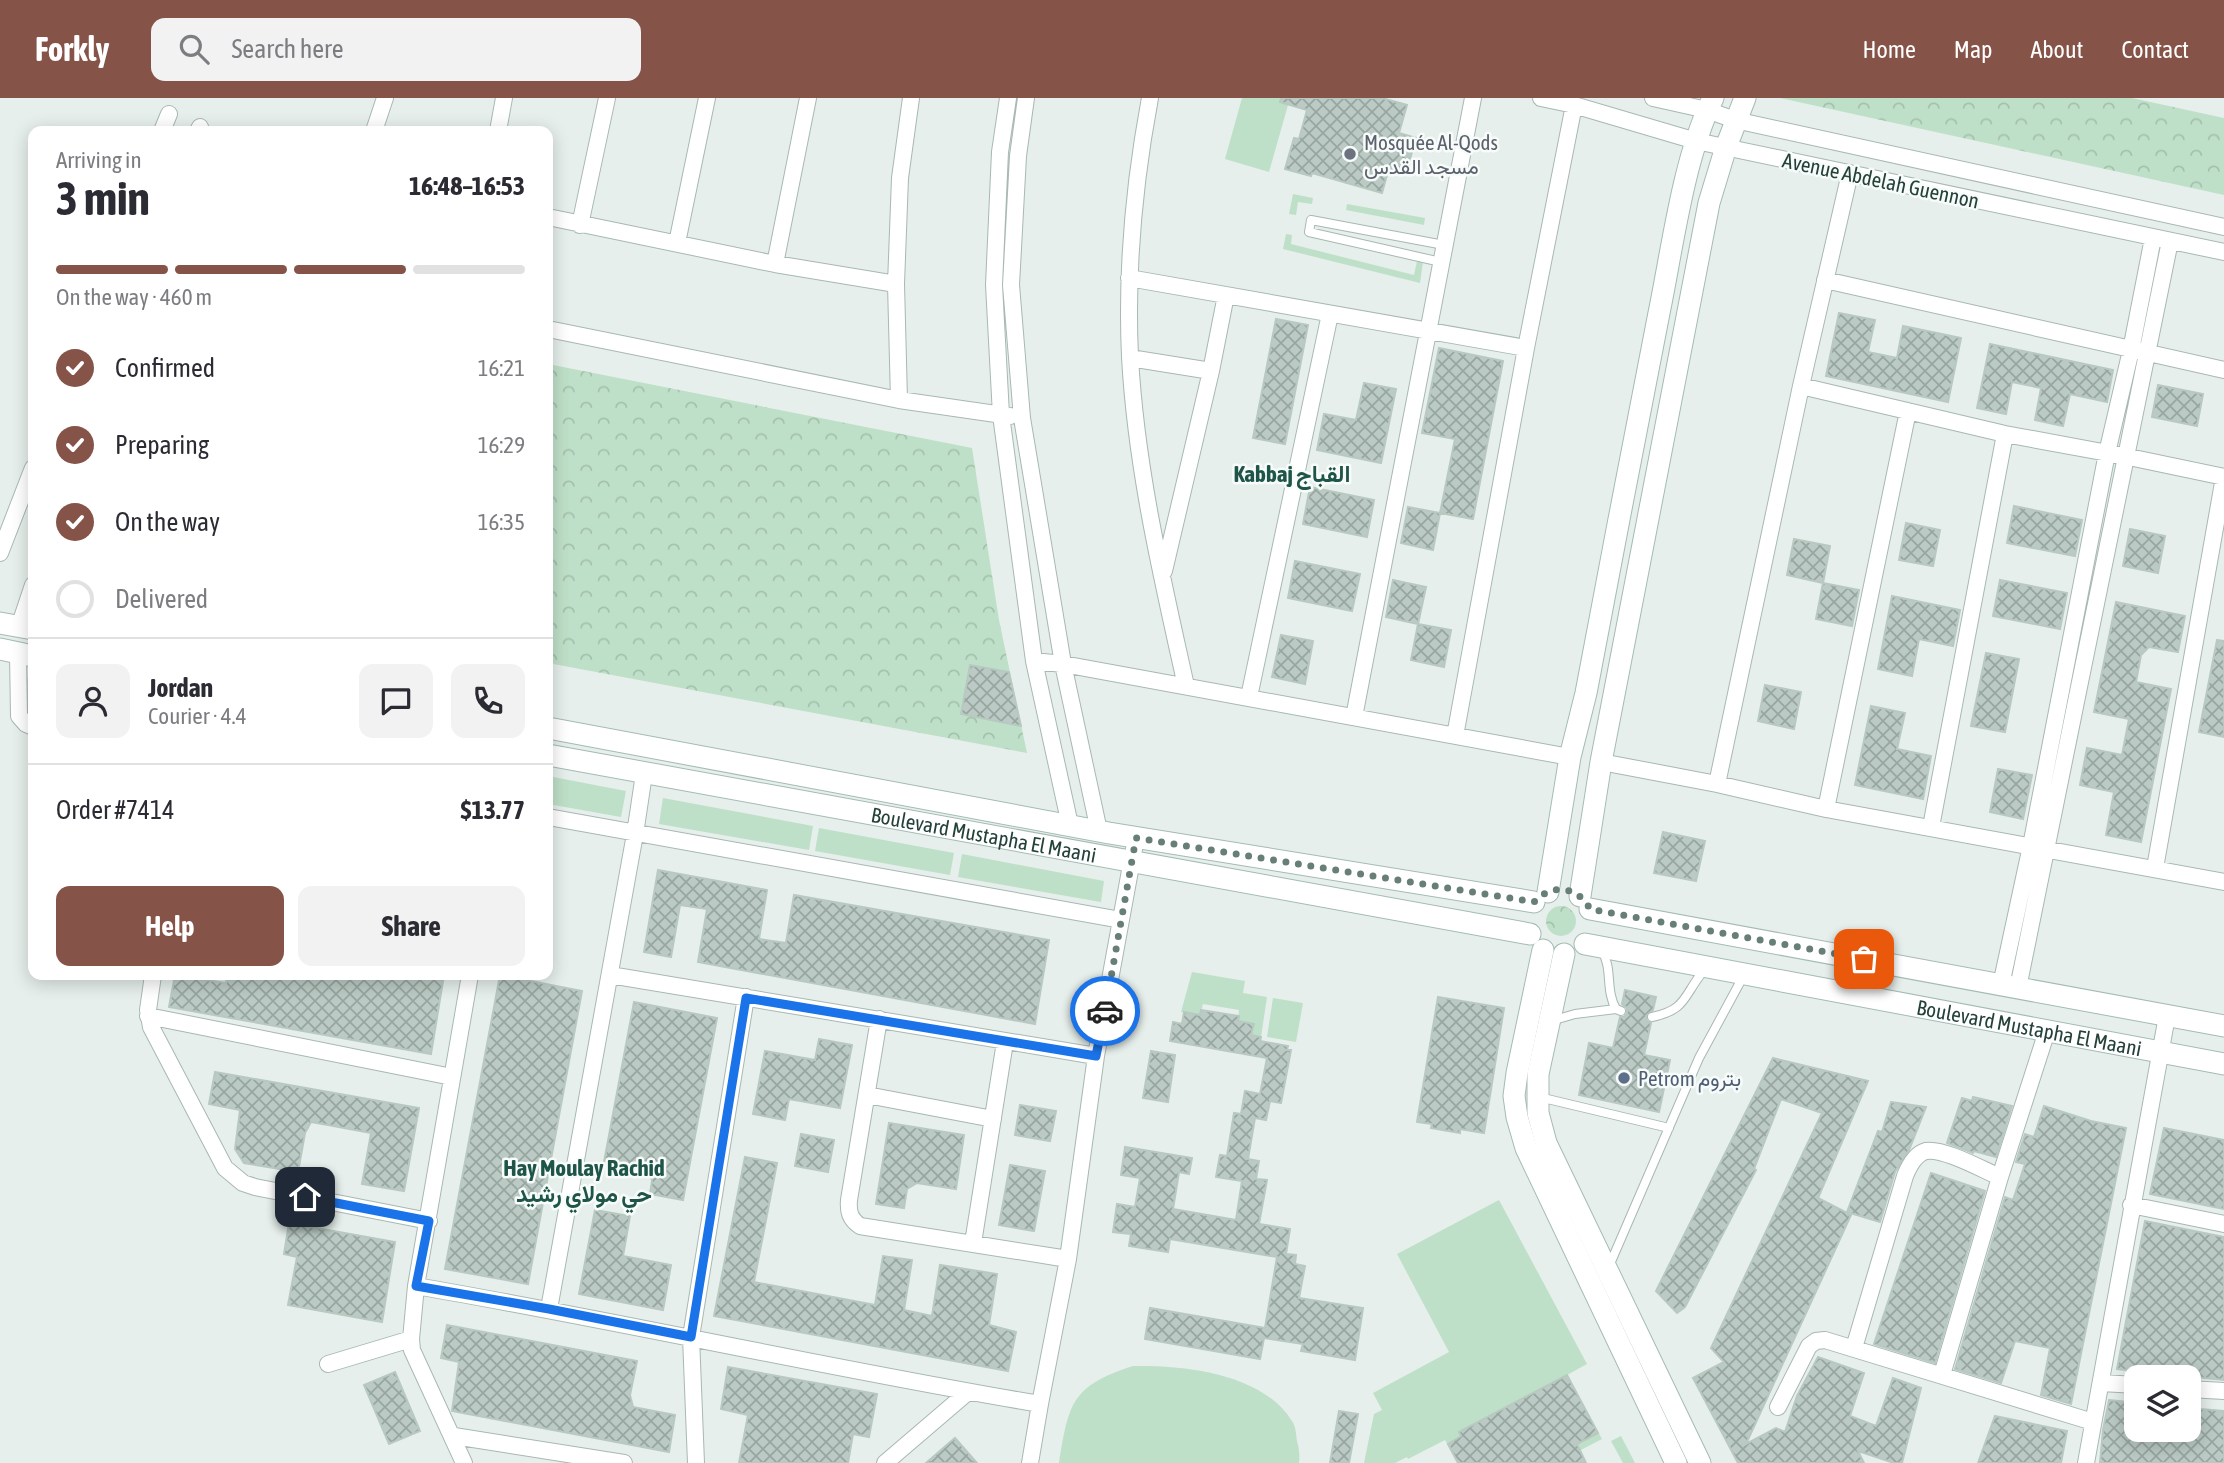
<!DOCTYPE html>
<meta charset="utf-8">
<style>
body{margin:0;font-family:"Asap Condensed",Vazirmatn,sans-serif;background:#f2f2f3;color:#2b2b33;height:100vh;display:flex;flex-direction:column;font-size:26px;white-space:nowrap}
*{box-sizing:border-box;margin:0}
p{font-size:23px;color:#7c7c81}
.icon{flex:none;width:38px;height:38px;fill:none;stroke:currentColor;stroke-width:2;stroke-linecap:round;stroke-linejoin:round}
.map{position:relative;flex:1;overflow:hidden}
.panel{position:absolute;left:28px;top:28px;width:525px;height:854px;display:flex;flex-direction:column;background:#fff;border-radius:14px;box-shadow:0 4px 18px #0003}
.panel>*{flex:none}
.fabs{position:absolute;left:2124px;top:1267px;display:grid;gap:14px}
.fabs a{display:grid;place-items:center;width:77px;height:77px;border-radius:14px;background:#fff;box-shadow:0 4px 18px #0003;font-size:35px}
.pin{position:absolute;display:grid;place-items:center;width:60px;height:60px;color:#fff;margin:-30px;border-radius:14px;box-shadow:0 4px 10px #0006}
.courier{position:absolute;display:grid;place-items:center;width:70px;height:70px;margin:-35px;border:5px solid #1a73e8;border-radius:50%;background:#fff;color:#222;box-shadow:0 2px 9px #0007}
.headline em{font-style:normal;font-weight:700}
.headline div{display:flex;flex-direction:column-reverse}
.headline{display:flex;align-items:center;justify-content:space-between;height:119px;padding:0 28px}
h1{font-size:46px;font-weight:700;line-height:52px}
.bar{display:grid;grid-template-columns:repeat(4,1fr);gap:10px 7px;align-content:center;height:84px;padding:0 28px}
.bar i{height:9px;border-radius:5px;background:#e1e1e2}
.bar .active{background:#855347}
.bar p{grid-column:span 4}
.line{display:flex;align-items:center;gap:18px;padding:0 28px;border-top:2px solid #e1e1e2}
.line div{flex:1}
.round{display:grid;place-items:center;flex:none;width:74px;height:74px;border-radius:14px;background:#f2f2f3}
ol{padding:0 28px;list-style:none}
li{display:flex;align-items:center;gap:21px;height:77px}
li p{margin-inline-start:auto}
li .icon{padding:7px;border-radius:50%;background:#855347;color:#fff;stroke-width:4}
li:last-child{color:#7c7c81}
li i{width:38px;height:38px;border:4px solid #e1e1e2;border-radius:50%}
.action{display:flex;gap:14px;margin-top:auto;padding:14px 28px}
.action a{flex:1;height:80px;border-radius:14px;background:#855347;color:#fff;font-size:28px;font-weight:700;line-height:80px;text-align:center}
.action a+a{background:#f2f2f3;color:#2b2b33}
header{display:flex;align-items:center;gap:42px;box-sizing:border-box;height:98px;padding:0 35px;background:#855347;color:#fff}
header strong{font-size:33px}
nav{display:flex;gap:38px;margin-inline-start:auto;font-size:24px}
.search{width:490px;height:63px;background:#f2f2f3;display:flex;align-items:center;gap:18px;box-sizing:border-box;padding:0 24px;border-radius:14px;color:#7c7c81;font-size:26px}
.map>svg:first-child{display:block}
</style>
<header>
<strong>Forkly</strong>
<div class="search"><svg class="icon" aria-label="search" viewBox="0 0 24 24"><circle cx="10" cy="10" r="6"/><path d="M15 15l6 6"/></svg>Search here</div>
<nav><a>Home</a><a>Map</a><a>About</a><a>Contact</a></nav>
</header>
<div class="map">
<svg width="2224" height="1365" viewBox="0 0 2224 1365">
<defs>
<pattern id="park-crowns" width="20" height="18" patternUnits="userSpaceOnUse" patternTransform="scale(1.75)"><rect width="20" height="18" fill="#bfe0c8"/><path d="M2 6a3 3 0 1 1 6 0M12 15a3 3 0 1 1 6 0" fill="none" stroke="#a4c1ad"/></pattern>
<pattern id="building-cross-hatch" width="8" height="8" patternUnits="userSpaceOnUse" patternTransform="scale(1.75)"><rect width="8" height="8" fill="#bbcac4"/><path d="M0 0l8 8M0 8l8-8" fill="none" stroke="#98a6a0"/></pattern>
</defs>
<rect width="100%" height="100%" fill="#e6efeb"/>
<path fill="#bfe0c8" d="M1242 0H1290L1269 74 1225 61Z
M1293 96 1313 100 1312 106 1298 104 1296 117 1289 116Z
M1347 106 1425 120 1424 127 1346 112Z
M1286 136 1292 137 1291 146 1414 177 1417 163 1423 164 1420 185 1283 151Z
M26 580 33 581V615L20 612Z
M548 678 626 693 621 719 548 706Z
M663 700 813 728 809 752 659 726Z
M819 730 954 755 950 777 815 753Z
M962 756 1104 783 1101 804 958 779Z
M1192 874 1245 883 1243 895 1267 899 1261 939 1251 937 1253 926 1238 923 1239 912 1203 906 1200 917 1181 914Z
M1273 900 1303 905 1296 944 1267 939Z
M1499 1102 1587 1266 1567 1277 1602 1341 1556 1365H1458L1445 1342 1408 1361 1407 1359 1395 1365H1364L1374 1316 1382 1312 1373 1295 1449 1254 1397 1156Z
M1133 1268C1184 1267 1262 1275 1292 1323 1296 1328 1296 1337 1297 1343 1299 1351 1300 1357 1299 1365H1059C1069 1305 1071 1288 1133 1268Z
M1621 1338 1635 1365H1623L1611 1343Z"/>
<path fill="url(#park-crowns)" d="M1780 0H2132L2224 20V97Z
M548 266 972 350 999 522 1027 655 548 565Z
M1546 823a15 15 0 1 1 30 0a15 15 0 1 1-30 0Z"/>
<path fill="url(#building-cross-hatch)" stroke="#b8c9c2" stroke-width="2" d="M1281 0H1382L1407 7 1399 35 1416 40 1406 75 1389 70 1382 95 1312 75 1311 78 1285 71 1294 40 1299 41 1307 12 1280 4Z
M1839 215 1875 222 1868 254 1897 260 1903 228 1961 240 1948 304 1826 278Z
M1276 221 1308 227 1285 346 1253 340Z
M1990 246 2113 272 2107 304 2070 296 2063 328 2035 322 2041 290 2012 284 2006 316 1977 310Z
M1439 250 1503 263 1473 421 1440 415 1455 341 1422 335Z
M1364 285 1396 291 1381 365 1317 352 1324 316 1356 322Z
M2158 287 2203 296 2197 328 2152 319Z
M1310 389 1374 402 1367 439 1303 426Z
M2014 408 2082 422 2075 458 2007 445Z
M1408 409 1440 415 1433 452 1401 445Z
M1906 425 1940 432 1933 468 1899 462Z
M2130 431 2165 438 2158 475 2123 468Z
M1794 441 1830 448 1823 485 1787 477Z
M1295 463 1360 476 1352 513 1288 500Z
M1393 482 1426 489 1418 526 1386 519Z
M2000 482 2067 495 2060 531 1993 518Z
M1823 485 1859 492 1852 528 1816 521Z
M1892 498 1960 512 1953 548 1919 541 1912 578 1878 571Z
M2116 504 2185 518 2178 554 2149 549 2141 557 2136 584 2171 591 2141 744 2106 737 2114 694 2080 687 2087 650 2122 657 2129 621 2094 614Z
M1418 526 1451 532 1444 569 1411 562Z
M1281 537 1313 543 1305 586 1272 579Z
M2217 542 2224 543V639L2199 634Z
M1986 555 2019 561 2005 634 1971 628Z
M970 567 1009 574 1021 628 961 616Z
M1765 587 1801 594 1794 631 1758 623Z
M1871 608 1905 615 1897 651 1931 658 1923 701 1855 687Z
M1998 671 2032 677 2023 721 1990 714Z
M1663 734 1705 743 1696 783 1654 775Z
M658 772 767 792 759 841 786 845 794 797 1049 842 1035 926 698 864 707 811 680 807 671 859 644 854Z
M175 877 226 885 227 877H444L431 956 169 909Z
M500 877 582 893 528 1186 445 1171Z
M1625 892 1656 899 1653 912 1646 918 1647 923 1651 925 1644 957 1670 962 1659 1014 1579 997 1589 945 1613 950 1620 919H1624L1627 915V910L1622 906Z
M1438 899 1504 910 1484 1035 1460 1031V1035L1431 1030 1432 1026 1417 1024Z
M634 904 717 920 683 1102 650 1096 652 1083 649 1072 604 1064Z
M1201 912 1239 918 1238 923 1254 926 1251 937 1261 939 1260 943 1288 948 1287 952H1291L1281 1005 1270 1003 1266 1022 1255 1020 1248 1061 1259 1063 1256 1081 1267 1082 1259 1126 1290 1131 1286 1156 1296 1157 1295 1166 1305 1168 1299 1200 1363 1210 1355 1262 1301 1253 1303 1246 1264 1240 1260 1261 1145 1241 1150 1210 1265 1230 1277 1159 1170 1141 1168 1154 1129 1148 1131 1136 1113 1134 1117 1106 1135 1109 1140 1080 1121 1077 1125 1049 1192 1060 1189 1076 1179 1074 1173 1111 1236 1122 1242 1083 1216 1079 1220 1057 1227 1058 1234 1015 1241 1016 1245 993 1260 996 1267 960 1170 943 1173 924 1182 926 1184 914 1200 917Z
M819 941 852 947 840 1010 789 1001 785 1022 753 1016 765 953 815 962Z
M1151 953 1175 957 1168 1004 1143 1000Z
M1773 960 1868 983 1818 1100 1851 1117 1746 1346 1776 1330 1785 1334 1797 1298 1818 1259 1864 1275 1850 1318 1876 1328 1893 1280 1921 1290 1902 1365H1894L1858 1353 1864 1365H1738L1693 1280 1724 1264 1711 1250 1822 1015 1781 1001 1754 1071 1756 1072 1685 1209 1677 1215 1656 1193Z
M215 974 419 1010 404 1093 362 1086 371 1035 328 1027 311 1024 305 1035 298 1074 244 1065 235 1051 240 1012 209 1006Z
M1973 999 2012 1008 1996 1059 1974 1053 1973 1055 1947 1045 1962 1000 1972 1003Z
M1891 1004 1926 1009 1909 1052 1895 1074 1880 1124 1847 1114 1878 1033 1882 1034Z
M1020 1007 1056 1013 1050 1043 1015 1037Z
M2044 1008 2091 1023 2126 1030 2071 1306 2041 1297 2050 1250 2015 1243 2001 1285 1955 1271 2005 1099 2013 1102 2025 1066 2016 1064 2025 1036 2034 1039Z
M889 1025 964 1037 956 1091 917 1085 907 1091 904 1110 876 1106Z
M2164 1030 2224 1042V1111L2150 1096Z
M801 1036 834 1042 828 1074 795 1068Z
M745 1059 777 1065 754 1184 875 1207 883 1158 912 1162 904 1212 932 1218 940 1167 997 1176 989 1227 1016 1234 1008 1273 714 1218Z
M1010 1067 1045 1073 1034 1133 999 1127Z
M1931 1075 1985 1093 1935 1265 1874 1246Z
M595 1112 630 1118 623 1158 671 1167 663 1212 579 1196Z
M2145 1123 2224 1139V1282L2117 1271Z
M289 1125 395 1144 382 1224 288 1207 297 1159 284 1156Z
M447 1227 637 1263 630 1297 633 1309 675 1317 669 1354 452 1313 459 1264 441 1260Z
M728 1269 877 1296 869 1339 853 1336 848 1365H739L748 1317 721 1311Z
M395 1274 420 1333 389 1346 364 1287Z
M1567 1277 1598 1335 1577 1346 1586 1365H1458L1448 1346 1461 1338 1459 1334Z
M2109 1302 2137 1305V1332H2189V1310L2224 1313V1365H2100L2103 1332Z
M1339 1313 1358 1316 1349 1365H1330Z
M1995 1318 2067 1333 2061 1365H1978Z
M955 1340 977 1365H926L949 1345Z"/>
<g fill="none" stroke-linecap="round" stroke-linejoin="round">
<defs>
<path id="lane" d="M1441 164 1309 134 1311 122 1444 147
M1602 853C1613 871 1605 892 1616 911
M1652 919C1685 912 1683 900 1701 876L1706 874
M1551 923 1575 916 1616 911 1621 913
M1539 999 1669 1030
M1610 1166 1699 960 1744 877"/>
<path id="street" d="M1008 0 1000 54 994 187 1001 317 1034 563 1070 727
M1026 0 1018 58 1011 187 1022 320 1063 566 1099 733
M1150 0C1134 85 1126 172 1130 259 1136 370 1162 480 1186 588
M1541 0 1574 7 1696 43 2224 154
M1653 0 1707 12 1735 22 2224 129
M162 33 169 16
M198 33 200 29
M374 33 385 0
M498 33 504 0
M548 119 775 166 896 186
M580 127 607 0
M677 145 707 0
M775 166 808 0
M1129 180 1526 250
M1825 182 2224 272
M548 231 899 302 1010 318
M1130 260 1211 273
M1801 288 2005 336 2124 358 2224 379
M899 302 896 186 900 80 911 0
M0 455 33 370
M1164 473 1211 273 1226 197
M19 529 33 487
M18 555 19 618 26 626 33 629
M1034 563 1063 566 1570 659
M1249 599 1330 216
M1354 619 1473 0
M1455 638 1526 250 1574 7
M1601 664 1717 686 1826 711 2224 784
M1717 686 1801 288 1850 75
M1826 711 1908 313
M548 719 1121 822
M1931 729 2005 336
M2155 770 2224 379
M153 877 148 912 151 929 225 1070 243 1085 255 1089 429 1123
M610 877 1096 958
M2001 887 2031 748 2107 355 2131 252 2153 140
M2018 890C2069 641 2118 392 2170 143
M148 918 452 979
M879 921 849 1102C848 1114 850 1121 860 1128L1068 1161
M867 997 993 1021
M2131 1107 2224 1126
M973 1145 1005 944
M416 1188C625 1224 831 1271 1040 1306L1068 1161 1096 958 1136 740
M549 1211 635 736 644 676
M1854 1250 1905 1078C1909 1068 1915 1056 1926 1053 1944 1050 1983 1072 2000 1079
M328 1266 411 1241
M1942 1277 2000 1079 2047 933
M2101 1285 2137 1287
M2189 1291 2224 1293
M1778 1309 1809 1248 1816 1243 1825 1242 2093 1324
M454 1338 624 1365
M464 1365 412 1252 411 1241 416 1188 470 877
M696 1365 691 1239 746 899
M885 1365 968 1294
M1030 1365 1040 1306
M2086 1365 2167 918"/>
<g id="secondary">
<path d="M0 525 33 531"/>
<path d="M0 551 33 558"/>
<path d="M548 630 1109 735 1534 804"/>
<path id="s1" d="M548 657 1530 836"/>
<path d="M1548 794 1570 659 1586 595C1610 468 1634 342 1659 215 1673 147 1683 62 1713 0"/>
<path d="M1580 798 1601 664 1709 105 1726 49 1745 0"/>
<path d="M1590 811 2224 928"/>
<path id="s2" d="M1585 846 2224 966"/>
<path d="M1543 852 1517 975 1514 998 1517 1019 1526 1050 1676 1365"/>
<path d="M1564 856 1538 976V1015L1546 1045 1700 1365"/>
</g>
</defs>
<use href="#lane" stroke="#a8b8b2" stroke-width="10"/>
<use href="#street" stroke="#a8b8b2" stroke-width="18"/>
<use href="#secondary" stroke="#a4bbb3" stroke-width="23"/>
<use href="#lane" stroke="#fff" stroke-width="8"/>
<use href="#street" stroke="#fff" stroke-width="16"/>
<use href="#secondary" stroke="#fff" stroke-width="21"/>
</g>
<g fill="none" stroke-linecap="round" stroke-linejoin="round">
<path stroke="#687f78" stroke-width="7" stroke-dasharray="0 12.6" d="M1105 913 1136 740 1534 804C1551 785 1578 788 1590 811L1864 861"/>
<path stroke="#1a73e8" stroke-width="9" d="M305 1099 429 1123 416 1188 549 1211 691 1239 746 900 1096 958 1105 913"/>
</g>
<circle fill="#6b7280" stroke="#f7fbf9" stroke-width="2.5" cx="1350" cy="56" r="7"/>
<circle fill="#5c6f8a" stroke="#f7fbf9" stroke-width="2.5" cx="1624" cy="980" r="7"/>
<g text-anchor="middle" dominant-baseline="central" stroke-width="5" stroke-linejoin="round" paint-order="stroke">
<g font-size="21" fill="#5b616d" stroke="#f7fbf9" text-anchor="start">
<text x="1364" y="44">Mosquée Al-Qods<tspan x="1364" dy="24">مسجد القدس</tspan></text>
</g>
<g font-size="21" fill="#24423a" stroke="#f7fbf9">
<text transform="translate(1881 82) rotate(12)">Avenue Abdelah Guennon</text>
<text stroke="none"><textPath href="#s1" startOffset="443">Boulevard Mustapha El Maani</textPath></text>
<text stroke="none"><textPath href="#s2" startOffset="452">Boulevard Mustapha El Maani</textPath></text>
</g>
<g font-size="21" fill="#4e5e75" stroke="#f7fbf9" text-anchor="start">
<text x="1638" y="980">Petrom بتروم</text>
</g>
<g font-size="23" font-weight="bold" fill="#1f5548" stroke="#f7fbf9">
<text x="1292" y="376">Kabbaj القباج</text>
<text x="584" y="1070">Hay Moulay Rachid<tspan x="584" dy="26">حي مولاي رشيد</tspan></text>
</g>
</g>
</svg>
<div class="fabs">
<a><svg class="icon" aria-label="layers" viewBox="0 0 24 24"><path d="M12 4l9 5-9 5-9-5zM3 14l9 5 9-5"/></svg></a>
</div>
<div class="pin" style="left:1864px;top:861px;background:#ea580c"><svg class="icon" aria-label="bag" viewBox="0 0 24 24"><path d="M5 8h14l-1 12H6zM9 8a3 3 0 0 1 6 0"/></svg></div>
<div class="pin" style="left:305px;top:1099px;background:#1f2937"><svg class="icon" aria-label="home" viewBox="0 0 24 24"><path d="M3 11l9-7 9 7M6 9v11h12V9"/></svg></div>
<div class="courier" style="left:1105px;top:913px"><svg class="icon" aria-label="car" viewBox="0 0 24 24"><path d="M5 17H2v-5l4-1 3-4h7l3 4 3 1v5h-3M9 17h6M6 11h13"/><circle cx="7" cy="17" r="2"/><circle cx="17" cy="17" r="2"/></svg></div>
<section class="panel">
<div class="headline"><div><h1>3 min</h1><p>Arriving in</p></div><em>16:48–16:53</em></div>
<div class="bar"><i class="active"></i><i class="active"></i><i class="active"></i><i></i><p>On the way · 460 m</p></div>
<ol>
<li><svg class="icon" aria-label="check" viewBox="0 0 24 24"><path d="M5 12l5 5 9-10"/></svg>Confirmed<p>16:21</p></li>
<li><svg class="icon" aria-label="check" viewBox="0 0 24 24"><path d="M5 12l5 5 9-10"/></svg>Preparing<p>16:29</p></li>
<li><svg class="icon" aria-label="check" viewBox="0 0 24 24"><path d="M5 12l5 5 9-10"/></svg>On the way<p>16:35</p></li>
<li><i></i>Delivered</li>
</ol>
<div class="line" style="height:126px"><a class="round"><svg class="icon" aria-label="person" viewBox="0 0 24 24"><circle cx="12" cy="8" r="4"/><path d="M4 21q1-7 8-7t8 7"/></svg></a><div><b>Jordan</b><p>Courier · 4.4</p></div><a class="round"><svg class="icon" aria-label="chat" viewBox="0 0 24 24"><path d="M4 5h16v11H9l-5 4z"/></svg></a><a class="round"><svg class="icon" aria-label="phone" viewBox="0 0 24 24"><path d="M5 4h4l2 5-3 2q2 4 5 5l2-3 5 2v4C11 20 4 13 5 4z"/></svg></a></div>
<div class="line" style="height:91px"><div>Order #7414</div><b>$13.77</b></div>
<div class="action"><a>Help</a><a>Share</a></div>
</section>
</div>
